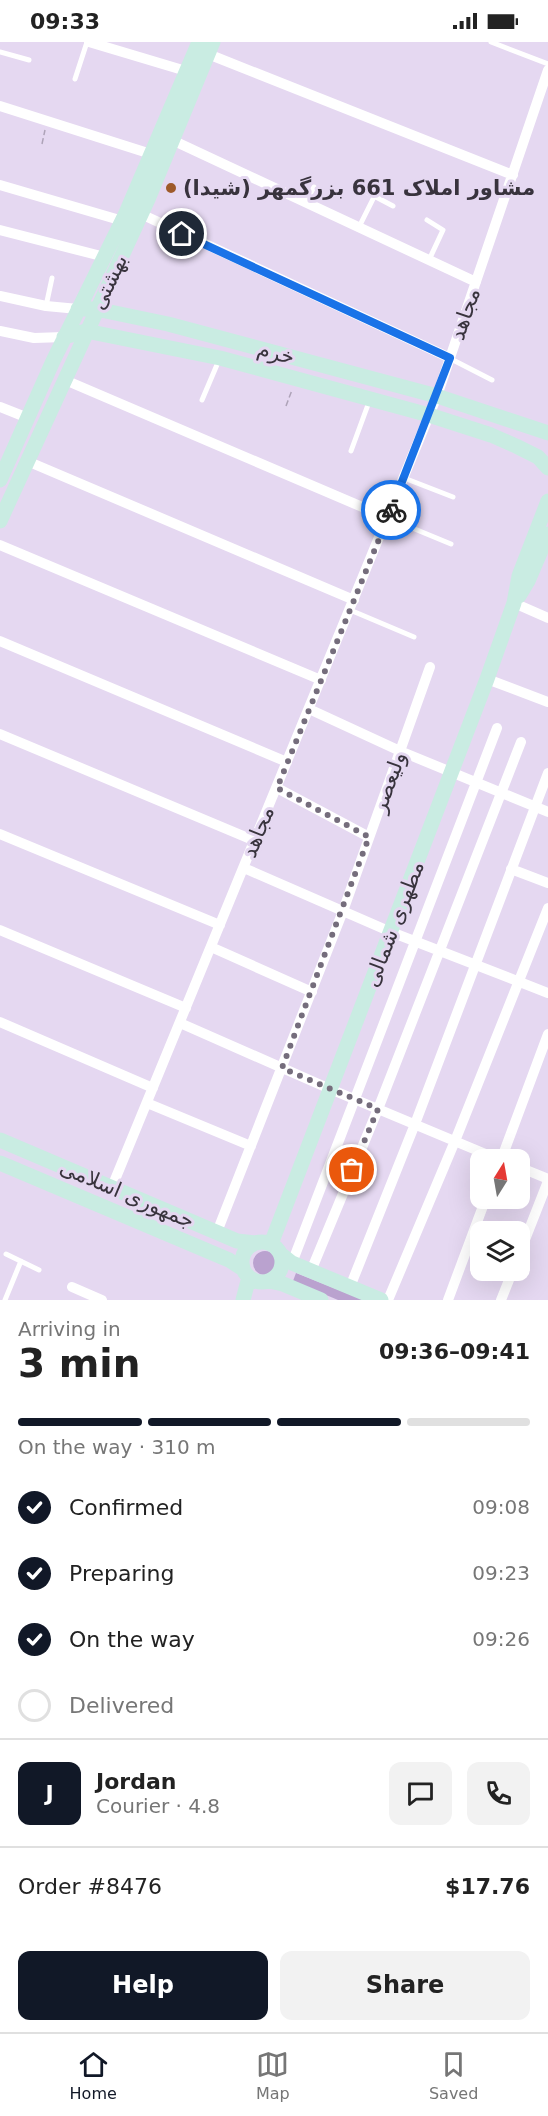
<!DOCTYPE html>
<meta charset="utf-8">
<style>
body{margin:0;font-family:"DejaVu Sans","Noto Naskh Arabic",sans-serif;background:#f2f2f2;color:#222;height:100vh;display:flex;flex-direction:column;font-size:22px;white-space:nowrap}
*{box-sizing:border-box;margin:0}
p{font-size:20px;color:#767676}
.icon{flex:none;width:33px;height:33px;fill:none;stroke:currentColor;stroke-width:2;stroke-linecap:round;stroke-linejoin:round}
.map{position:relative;height:1258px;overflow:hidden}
.side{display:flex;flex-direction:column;background:#fff;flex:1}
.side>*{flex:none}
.needle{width:39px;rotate:11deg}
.buttons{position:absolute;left:470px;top:1107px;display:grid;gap:12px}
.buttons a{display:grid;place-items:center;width:60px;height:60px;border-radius:12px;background:#fff;box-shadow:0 6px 24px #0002;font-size:30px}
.pin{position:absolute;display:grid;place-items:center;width:51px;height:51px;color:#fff;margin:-26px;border:3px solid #fff;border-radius:50%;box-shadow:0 2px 6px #0007}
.courier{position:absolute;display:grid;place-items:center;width:60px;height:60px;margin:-30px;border:4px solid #1a73e8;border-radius:50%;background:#fff;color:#222;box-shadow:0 2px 8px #0007}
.head em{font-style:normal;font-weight:600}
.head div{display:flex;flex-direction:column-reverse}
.head{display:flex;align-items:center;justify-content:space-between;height:102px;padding:0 18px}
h1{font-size:39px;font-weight:600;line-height:45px}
.bar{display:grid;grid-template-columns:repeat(4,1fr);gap:9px 6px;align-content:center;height:72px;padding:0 18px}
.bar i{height:8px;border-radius:4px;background:#e0e0e0}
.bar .current{background:#111827}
.bar p{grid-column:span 4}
.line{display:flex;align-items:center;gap:15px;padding:0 18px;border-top:2px solid #e0e0e0}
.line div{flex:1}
.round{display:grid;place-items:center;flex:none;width:63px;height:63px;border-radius:12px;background:#f2f2f2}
ol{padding:0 18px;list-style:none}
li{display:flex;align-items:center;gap:18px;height:66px}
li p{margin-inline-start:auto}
li .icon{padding:6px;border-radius:50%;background:#111827;color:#fff;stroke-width:4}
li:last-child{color:#767676}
li i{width:33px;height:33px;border:3px solid #e0e0e0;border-radius:50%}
.primary-button{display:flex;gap:12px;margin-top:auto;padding:12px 18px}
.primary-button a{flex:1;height:69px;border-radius:12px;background:#111827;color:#fff;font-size:24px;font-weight:600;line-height:69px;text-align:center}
.primary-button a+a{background:#f2f2f2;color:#222}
.status{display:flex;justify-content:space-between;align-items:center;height:42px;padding:0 30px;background:#fff;direction:ltr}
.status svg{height:16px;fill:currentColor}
.tab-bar{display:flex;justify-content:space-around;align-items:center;height:84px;border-top:2px solid #e0e0e0;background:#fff;font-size:16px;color:#767676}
.tab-bar a{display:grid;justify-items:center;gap:3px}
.tab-bar .current{color:#111827}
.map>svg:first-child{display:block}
</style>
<div class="status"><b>09:33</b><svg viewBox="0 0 49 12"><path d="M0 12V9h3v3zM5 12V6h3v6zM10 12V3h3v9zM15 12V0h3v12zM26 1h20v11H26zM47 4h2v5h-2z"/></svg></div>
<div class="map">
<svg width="548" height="1258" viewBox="0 0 548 1258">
<rect width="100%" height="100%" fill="#e5d8f1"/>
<path fill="#baa2cf" d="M253 1221a12 12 0 1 1 24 0a12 12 0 1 1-24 0Z
M296 1231 364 1258H338L293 1239Z"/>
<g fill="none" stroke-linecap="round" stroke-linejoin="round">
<path stroke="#aea3b8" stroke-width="1.5" stroke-dasharray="6 3" stroke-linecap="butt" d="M42 102 45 88
M286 364 292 348"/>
<path stroke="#fff" stroke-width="5" d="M491 0 548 22
M0 10 29 18
M75 37 87 0
M355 144 393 164
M305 161 314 145
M427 178 443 188 429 218
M359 185 374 155
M46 264 52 236
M451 317 492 338
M202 358 219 318
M351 409 369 360
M404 436 453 455
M388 476 451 502
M350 568 414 595
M6 1212 39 1228
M5 1258 21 1219"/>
<path stroke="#fff" stroke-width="10" d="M89 0 186 29
M208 12 513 133
M0 64 151 112
M172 98 476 240
M0 143 123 179
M141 172 450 316
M0 188 105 215
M0 254 46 264 78 267
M0 289 34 296 64 295
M65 338 388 476
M0 365 28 376
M27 419 354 558
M0 503 321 638
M514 561 548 576
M0 599 287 720
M487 637 548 660
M309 667 400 709 548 770
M0 692 255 799
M277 746 369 795
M0 792 220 883
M244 826 391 890 548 951
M511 827 548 841
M0 888 186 966
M211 905 312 950
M0 980 153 1046
M180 981 330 1047 500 1118
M147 1061 251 1104
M501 1118 548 992
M519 1125 548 1137
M112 1145 437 354 548 28
M217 1190 343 869 430 625
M519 1213 548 1139
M292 1221 497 686
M311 1229 378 1067 521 700
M72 1245 102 1258
M350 1245 415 1082 548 731
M388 1258 455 1099 548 866
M448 1258 486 1156
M501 1258 513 1228"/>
<path stroke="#c9ece2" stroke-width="15" d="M78 267H96L168 282 437 354 548 391
M64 295 86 289 220 316 429 373 491 393 516 404 538 415 548 426
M0 438 53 319 126 171 199 0
M0 479 149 155 213 0
M519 554 528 539 548 492
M0 1098 237 1199 256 1201
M0 1121 229 1218 243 1227
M242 1220a20 20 0 1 1 40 0a20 20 0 1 1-40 0Z
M271 1202 487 637 514 561 519 534 548 459
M282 1213 292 1221 381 1258
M269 1239 283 1242 321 1258
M243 1258 249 1235"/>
</g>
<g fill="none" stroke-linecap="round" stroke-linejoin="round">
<path stroke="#756d7c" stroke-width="6" stroke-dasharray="0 10.8" d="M352 1128 378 1067 282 1026 369 795 277 746 391 468"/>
<path stroke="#1a73e8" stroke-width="8" d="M182 192 450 316 391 468"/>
</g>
<circle fill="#9e5a2a" stroke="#e5d8f1" stroke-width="2" cx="171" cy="146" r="6"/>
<g text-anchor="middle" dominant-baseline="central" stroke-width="6" stroke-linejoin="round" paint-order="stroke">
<g font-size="21" font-weight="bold" fill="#38333d" stroke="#e5d8f1" text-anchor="start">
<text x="183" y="146">مشاور املاک 661 بزرگمهر (شیدا)</text>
</g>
<g font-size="21" fill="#38333d" stroke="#e5d8f1">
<text transform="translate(109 240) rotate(-65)">بهشتی</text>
<text transform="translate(465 272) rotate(-71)">مجاهد</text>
<text transform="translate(276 311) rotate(15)">خرم</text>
<text transform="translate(389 740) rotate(-70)">ولیعصر</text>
<text transform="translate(258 790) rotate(-68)">مجاهد</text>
<text transform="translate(394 882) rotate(-69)">مطهری شمالی</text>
<text transform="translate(127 1152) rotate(23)">جمهوری اسلامی</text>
</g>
</g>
</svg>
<div class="buttons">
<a><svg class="needle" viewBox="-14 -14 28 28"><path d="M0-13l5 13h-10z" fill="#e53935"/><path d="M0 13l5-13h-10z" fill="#767676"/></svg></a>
<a><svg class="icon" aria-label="layers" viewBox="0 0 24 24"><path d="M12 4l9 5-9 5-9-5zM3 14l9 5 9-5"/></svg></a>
</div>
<div class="pin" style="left:352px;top:1128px;background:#ea580c"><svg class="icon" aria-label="bag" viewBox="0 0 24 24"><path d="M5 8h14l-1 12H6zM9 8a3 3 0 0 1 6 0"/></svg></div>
<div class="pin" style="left:182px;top:192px;background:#1f2937"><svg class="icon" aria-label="home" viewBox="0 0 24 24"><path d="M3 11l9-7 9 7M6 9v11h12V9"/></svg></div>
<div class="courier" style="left:391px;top:468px"><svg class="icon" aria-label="bike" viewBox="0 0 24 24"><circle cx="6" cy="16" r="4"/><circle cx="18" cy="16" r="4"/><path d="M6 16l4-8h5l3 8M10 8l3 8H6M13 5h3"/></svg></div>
</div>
<section class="side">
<div class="head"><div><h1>3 min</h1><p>Arriving in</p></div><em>09:36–09:41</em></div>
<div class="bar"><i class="current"></i><i class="current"></i><i class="current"></i><i></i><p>On the way · 310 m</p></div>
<ol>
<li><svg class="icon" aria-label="check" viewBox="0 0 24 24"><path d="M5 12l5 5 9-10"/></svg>Confirmed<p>09:08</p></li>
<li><svg class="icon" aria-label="check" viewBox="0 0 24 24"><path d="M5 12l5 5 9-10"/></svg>Preparing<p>09:23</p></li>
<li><svg class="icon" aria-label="check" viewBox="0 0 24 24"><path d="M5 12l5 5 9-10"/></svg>On the way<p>09:26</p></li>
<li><i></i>Delivered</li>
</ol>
<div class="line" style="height:108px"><b class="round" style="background:#111827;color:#fff">J</b><div><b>Jordan</b><p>Courier · 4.8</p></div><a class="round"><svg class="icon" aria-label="chat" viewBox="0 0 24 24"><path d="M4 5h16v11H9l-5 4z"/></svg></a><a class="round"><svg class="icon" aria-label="phone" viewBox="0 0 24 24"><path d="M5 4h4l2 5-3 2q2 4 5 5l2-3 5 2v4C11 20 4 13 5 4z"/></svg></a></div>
<div class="line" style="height:78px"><div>Order #8476</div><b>$17.76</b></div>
<div class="primary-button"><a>Help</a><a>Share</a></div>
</section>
<nav class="tab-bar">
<a class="current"><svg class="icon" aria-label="home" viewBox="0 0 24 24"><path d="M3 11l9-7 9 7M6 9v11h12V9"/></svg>Home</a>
<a><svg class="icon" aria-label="map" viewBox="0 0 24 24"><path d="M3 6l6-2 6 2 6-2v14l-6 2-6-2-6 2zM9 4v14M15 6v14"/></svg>Map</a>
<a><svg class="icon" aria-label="saved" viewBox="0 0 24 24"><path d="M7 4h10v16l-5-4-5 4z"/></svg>Saved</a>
</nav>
